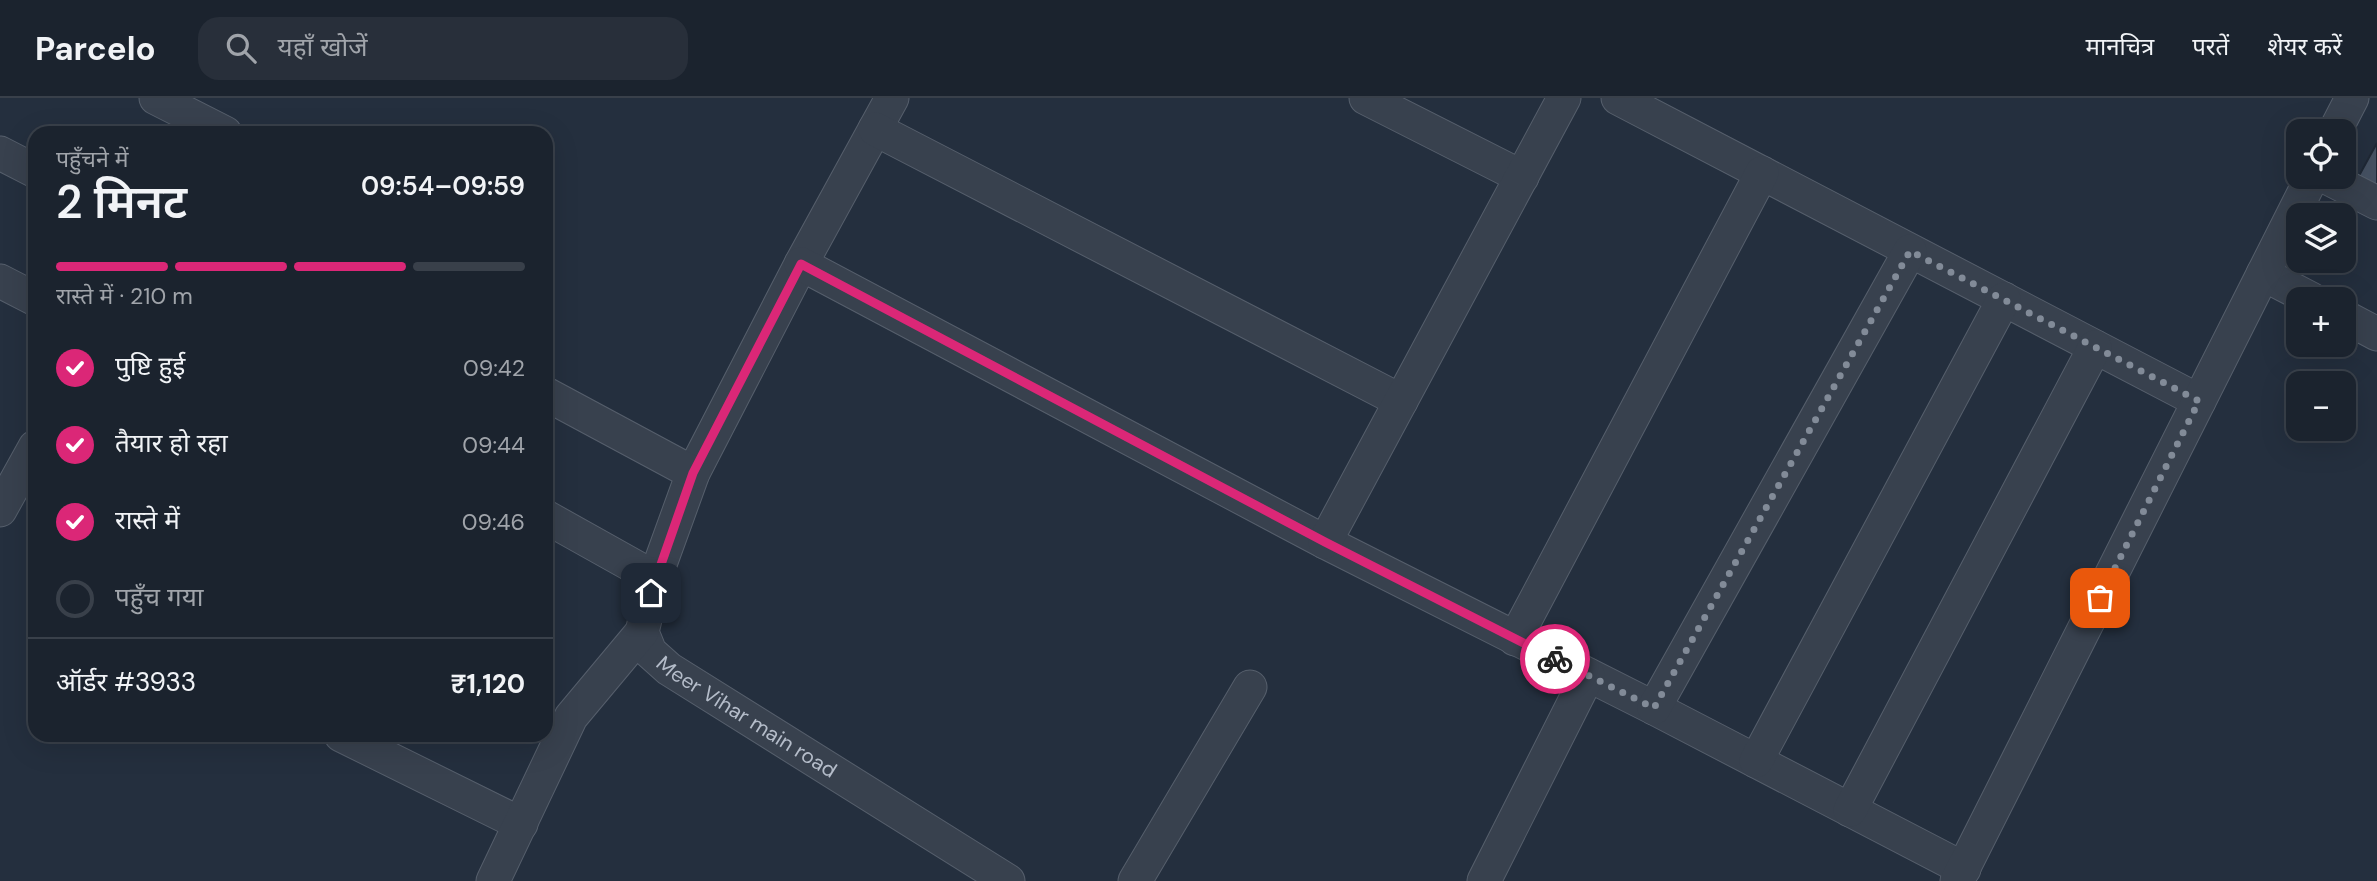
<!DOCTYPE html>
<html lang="hi">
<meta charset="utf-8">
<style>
body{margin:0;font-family:"DM Sans","Noto Sans Devanagari",sans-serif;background:#282f3a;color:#f1f3f6;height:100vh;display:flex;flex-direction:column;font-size:26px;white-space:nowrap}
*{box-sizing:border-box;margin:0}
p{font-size:23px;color:#a0a4aa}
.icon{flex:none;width:38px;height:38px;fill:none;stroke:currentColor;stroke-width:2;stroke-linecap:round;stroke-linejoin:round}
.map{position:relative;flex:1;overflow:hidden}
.drawer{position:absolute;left:28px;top:28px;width:525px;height:616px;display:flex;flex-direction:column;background:#1b232e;border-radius:21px;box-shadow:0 7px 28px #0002,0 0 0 2px #39404a}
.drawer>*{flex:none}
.tools{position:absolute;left:2286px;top:21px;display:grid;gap:14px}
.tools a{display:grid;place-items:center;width:70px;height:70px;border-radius:14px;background:#1b232e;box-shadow:0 7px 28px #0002,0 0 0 2px #39404a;font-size:35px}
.pin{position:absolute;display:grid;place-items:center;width:60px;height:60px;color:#fff;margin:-30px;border-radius:14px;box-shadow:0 4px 10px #0006}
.courier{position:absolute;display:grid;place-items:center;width:70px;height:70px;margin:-35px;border:5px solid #db2777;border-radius:50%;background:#fff;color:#222;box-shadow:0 2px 9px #0007}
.head em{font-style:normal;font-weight:600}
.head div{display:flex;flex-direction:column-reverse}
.head{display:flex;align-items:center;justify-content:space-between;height:119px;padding:0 28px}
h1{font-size:46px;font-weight:600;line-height:52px}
.bar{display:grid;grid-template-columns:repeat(4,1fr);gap:10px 7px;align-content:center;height:84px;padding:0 28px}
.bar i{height:9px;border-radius:5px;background:#39404a}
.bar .on{background:#db2777}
.bar p{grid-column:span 4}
.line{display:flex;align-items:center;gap:18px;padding:0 28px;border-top:2px solid #39404a}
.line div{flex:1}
ol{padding:0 28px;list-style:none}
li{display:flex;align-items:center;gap:21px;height:77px}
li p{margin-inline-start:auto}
li .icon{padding:7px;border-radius:50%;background:#db2777;color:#fff;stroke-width:4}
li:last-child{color:#a0a4aa}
li i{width:38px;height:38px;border:4px solid #39404a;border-radius:50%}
header{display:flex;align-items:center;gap:42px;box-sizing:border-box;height:98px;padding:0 35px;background:#1b232e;border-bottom:2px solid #39404a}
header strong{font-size:33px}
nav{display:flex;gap:38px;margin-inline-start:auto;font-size:24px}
.search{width:490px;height:63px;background:#282f3a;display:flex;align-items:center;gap:18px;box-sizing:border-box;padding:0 24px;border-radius:21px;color:#a0a4aa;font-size:26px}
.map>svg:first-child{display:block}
</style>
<header>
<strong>Parcelo</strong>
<div class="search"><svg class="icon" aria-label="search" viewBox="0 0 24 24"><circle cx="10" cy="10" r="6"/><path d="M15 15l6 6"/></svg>यहाँ खोजें</div>
<nav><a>मानचित्र</a><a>परतें</a><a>शेयर करें</a></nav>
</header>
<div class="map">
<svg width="2377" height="783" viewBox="0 0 2377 783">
<rect width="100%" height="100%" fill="#242f3e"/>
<path fill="#455162" stroke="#1f2835" stroke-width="2" d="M2377 45V97L2355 85Z"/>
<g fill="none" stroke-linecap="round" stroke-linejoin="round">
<defs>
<g id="street">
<path d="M156 0 225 35"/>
<path id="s1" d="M892 0 801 166 693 375 655 480 642 534 650 554 669 571 1008 783"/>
<path d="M1366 0 1522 79"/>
<path d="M1618 0 2199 303"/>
<path d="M875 31 1401 303"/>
<path d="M2335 33 2352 0"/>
<path d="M0 55 35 73"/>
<path d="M2326 79 2377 105"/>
<path d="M801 166 1325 444 1654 610 1964 771"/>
<path d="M2263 176 2311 201"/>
<path d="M0 183 35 201"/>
<path d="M2343 218 2377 236"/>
<path d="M546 296 693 375"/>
<path d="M0 412 35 349"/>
<path d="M546 419 655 480"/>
<path d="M1325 444 1564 0"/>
<path d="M1515 541 1762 75"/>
<path d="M1654 610 1910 153"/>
<path d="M341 637 521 726"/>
<path d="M1756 663 2004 201"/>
<path d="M1850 712 2095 249"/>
<path d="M493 783 571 619 642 534"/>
<path d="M1135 783 1250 589"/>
<path d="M1484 783 1588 577"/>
<path d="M1957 783 2312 79"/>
</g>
</defs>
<use href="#street" stroke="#565f6c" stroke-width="35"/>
<use href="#street" stroke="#38414e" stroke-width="33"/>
</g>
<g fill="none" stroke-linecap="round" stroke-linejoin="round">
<path stroke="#828b98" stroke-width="7" stroke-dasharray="0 12.6" d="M1555 561 1654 610 1910 153 2199 303 2100 500"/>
<path stroke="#db2777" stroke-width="9" d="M651 495 693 375 801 166 1325 444 1555 561"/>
</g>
<g text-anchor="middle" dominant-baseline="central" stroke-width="5" stroke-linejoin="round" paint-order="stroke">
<g font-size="21" fill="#b4bcc9" stroke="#1d2633">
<text stroke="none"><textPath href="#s1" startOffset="730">Meer Vihar main road</textPath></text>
</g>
</g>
</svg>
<div class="tools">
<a><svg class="icon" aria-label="locate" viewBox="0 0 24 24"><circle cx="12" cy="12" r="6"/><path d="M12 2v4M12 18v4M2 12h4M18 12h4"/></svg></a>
<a><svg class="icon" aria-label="layers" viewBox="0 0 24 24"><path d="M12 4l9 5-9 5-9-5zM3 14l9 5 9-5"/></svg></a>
<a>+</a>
<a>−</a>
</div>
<div class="pin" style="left:2100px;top:500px;background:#ea580c"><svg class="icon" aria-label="bag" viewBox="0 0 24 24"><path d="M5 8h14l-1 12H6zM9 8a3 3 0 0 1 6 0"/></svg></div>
<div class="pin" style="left:651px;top:495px;background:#1f2937"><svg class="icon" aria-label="home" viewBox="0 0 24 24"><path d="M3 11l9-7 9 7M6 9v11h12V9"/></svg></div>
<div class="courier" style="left:1555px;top:561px"><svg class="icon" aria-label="bike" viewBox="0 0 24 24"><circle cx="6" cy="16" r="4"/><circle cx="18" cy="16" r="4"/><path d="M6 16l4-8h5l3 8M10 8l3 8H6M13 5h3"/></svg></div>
<section class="drawer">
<div class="head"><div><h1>2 मिनट</h1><p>पहुँचने में</p></div><em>09:54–09:59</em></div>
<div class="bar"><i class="on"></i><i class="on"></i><i class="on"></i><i></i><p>रास्ते में · 210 m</p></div>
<ol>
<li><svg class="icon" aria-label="check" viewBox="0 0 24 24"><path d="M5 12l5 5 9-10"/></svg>पुष्टि हुई<p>09:42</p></li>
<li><svg class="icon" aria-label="check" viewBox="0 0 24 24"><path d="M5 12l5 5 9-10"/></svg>तैयार हो रहा<p>09:44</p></li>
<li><svg class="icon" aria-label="check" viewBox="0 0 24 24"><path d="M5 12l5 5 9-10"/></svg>रास्ते में<p>09:46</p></li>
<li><i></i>पहुँच गया</li>
</ol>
<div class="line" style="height:91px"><div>ऑर्डर #3933</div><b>₹1,120</b></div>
</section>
</div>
